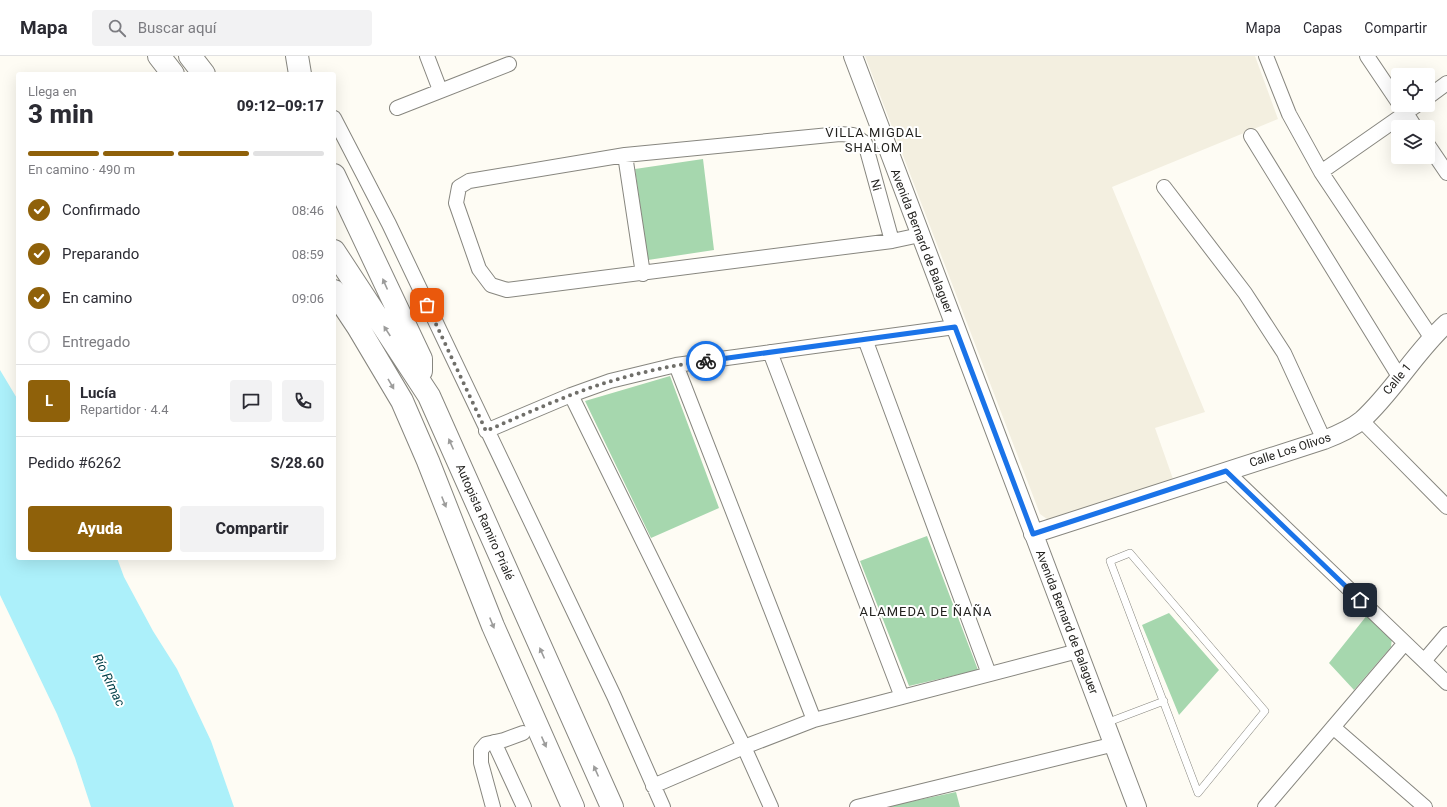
<!DOCTYPE html>
<html lang="es">
<meta charset="utf-8">
<style>
body{margin:0;font-family:Roboto,sans-serif;background:#f2f2f3;color:#2b2b33;height:100vh;display:flex;flex-direction:column;font-size:15px;white-space:nowrap}
*{box-sizing:border-box;margin:0}
p{font-size:13px;color:#7c7c81}
.icon{flex:none;width:22px;height:22px;fill:none;stroke:currentColor;stroke-width:2;stroke-linecap:round;stroke-linejoin:round}
.map{position:relative;flex:1;overflow:hidden}
.details{position:absolute;left:16px;top:16px;width:320px;height:488px;display:flex;flex-direction:column;background:#fff;border-radius:4px;box-shadow:0 4px 16px #0002}
.details>*{flex:none}
.tools{position:absolute;left:1391px;top:12px;display:grid;gap:8px}
.tools a{display:grid;place-items:center;width:44px;height:44px;border-radius:4px;background:#fff;box-shadow:0 4px 16px #0002;font-size:20px}
.pin{position:absolute;display:grid;place-items:center;width:34px;height:34px;color:#fff;margin:-17px;border-radius:8px;box-shadow:0 2px 6px #0006}
.courier{position:absolute;display:grid;place-items:center;width:40px;height:40px;margin:-20px;border:3px solid #1a73e8;border-radius:50%;background:#fff;color:#222;box-shadow:0 1px 5px #0007}
.overview em{font-style:normal;font-weight:800}
.overview div{display:flex;flex-direction:column-reverse}
.overview{display:flex;align-items:center;justify-content:space-between;height:68px;padding:0 12px}
h1{font-size:26px;font-weight:800;line-height:30px}
.bar{display:grid;grid-template-columns:repeat(4,1fr);gap:6px 4px;align-content:center;height:48px;padding:0 12px}
.bar i{height:5px;border-radius:3px;background:#e1e1e2}
.bar .selected{background:#8f610a}
.bar p{grid-column:span 4}
.line{display:flex;align-items:center;gap:10px;padding:0 12px;border-top:1px solid #e1e1e2}
.line div{flex:1}
.round{display:grid;place-items:center;flex:none;width:42px;height:42px;border-radius:4px;background:#f2f2f3}
ol{padding:0 12px;list-style:none}
li{display:flex;align-items:center;gap:12px;height:44px}
li p{margin-inline-start:auto}
li .icon{padding:4px;border-radius:50%;background:#8f610a;color:#fff;stroke-width:4}
li:last-child{color:#7c7c81}
li i{width:22px;height:22px;border:2px solid #e1e1e2;border-radius:50%}
.cta{display:flex;gap:8px;margin-top:auto;padding:8px 12px}
.cta a{flex:1;height:46px;border-radius:4px;background:#8f610a;color:#fff;font-size:16px;font-weight:800;line-height:46px;text-align:center}
.cta a+a{background:#f2f2f3;color:#2b2b33}
header{display:flex;align-items:center;gap:24px;box-sizing:border-box;height:56px;padding:0 20px;background:#fff;border-bottom:1px solid #e1e1e2}
header strong{font-size:19px}
nav{display:flex;gap:22px;margin-inline-start:auto;font-size:14px}
.search{width:280px;height:36px;background:#f2f2f3;display:flex;align-items:center;gap:10px;box-sizing:border-box;padding:0 14px;border-radius:4px;color:#7c7c81;font-size:15px}
.map>svg:first-child{display:block}
</style>
<header>
<strong>Mapa</strong>
<div class="search"><svg class="icon" aria-label="search" viewBox="0 0 24 24"><circle cx="10" cy="10" r="6"/><path d="M15 15l6 6"/></svg>Buscar aquí</div>
<nav><a>Mapa</a><a>Capas</a><a>Compartir</a></nav>
</header>
<div class="map">
<svg width="1447" height="751" viewBox="0 0 1447 751">
<rect width="100%" height="100%" fill="#fefcf4"/>
<path fill="#f3efe0" d="M865 0H1255L1278 63 1112 131 1205 356 1155 372 1173 423 1051 466 1040 458Z"/>
<path fill="#a6d7ae" d="M703 103 714 194 648 204 635 113Z
M670 320 719 452 651 482 585 345Z
M927 480 978 614 909 630 860 505Z
M1169 557 1219 614 1179 659 1142 569Z
M1368 558 1392 582 1391 591 1354 634 1329 607Z
M956 736 960 751H885Z"/>
<path fill="#acf0fa" d="M0 314 18 344V502H117L124 521 153 575 177 613 211 685 234 751H91L75 702 57 658 0 539Z"/>
<g fill="none" stroke-linecap="round" stroke-linejoin="round">
<defs>
<path id="service" d="M1130 497 1265 655 1198 737 1110 505Z
M1106 667 1164 645"/>
<path id="minor" d="M427 0 440 34
M1266 0 1289 58 1321 116 1431 281
M1367 0 1398 46
M1428 41 1447 27
M1401 49 1415 71
M397 52 509 8
M334 62 389 168 614 640 663 751
M1251 80 1400 322
M1428 89 1447 117
M625 99 643 218
M1321 116 1417 49
M1164 131 1245 237 1284 297 1324 384
M892 185 865 87 853 79 840 78 625 99 469 125 459 131 456 147 479 213 491 229 507 234 892 185 920 179
M865 283 989 618
M770 296 902 641
M676 309 814 664
M571 339 744 691 771 751
M1361 364 1447 451
M486 375 571 339 610 325 676 309 955 271
M1226 415 1447 627
M1424 605 1447 578
M1333 671 1425 751
M494 686 524 751
M653 730 744 691 814 664 1078 595
M493 751 481 707V694L486 688 504 684 523 677
M857 751 1115 688
M1265 751 1404 588"/>
<path id="tertiary" d="M853 0 1137 751
M1033 478 1324 384C1337 379 1351 373 1362 364 1394 335 1415 296 1447 267"/>
<path id="trunk" d="M159 0 173 18
M190 0 204 18
M297 0 300 18
M334 119 421 303V315
M334 195 429 340 612 751
M334 235 358 271 402 345 428 405 493 570 573 751"/>
</defs>
<use href="#service" stroke="#87867f" stroke-width="8"/>
<use href="#minor" stroke="#87867f" stroke-width="16"/>
<use href="#tertiary" stroke="#87867f" stroke-width="20"/>
<use href="#trunk" stroke="#87867f" stroke-width="24"/>
<use href="#service" stroke="#fff" stroke-width="7"/>
<use href="#minor" stroke="#fff" stroke-width="14"/>
<use href="#tertiary" stroke="#fff" stroke-width="18"/>
<use href="#trunk" stroke="#fff" stroke-width="22"/>
</g>
<defs><path id="oneway-solid" d="M-6-.8H1V-3.2L6.5 0L1 3.2V.8H-6Z"/></defs>
<g fill="#9c9c9b">
<use href="#oneway-solid" transform="translate(385 228) rotate(-114)"/>
<use href="#oneway-solid" transform="translate(387 275) rotate(-123)"/>
<use href="#oneway-solid" transform="translate(391 328) rotate(60)"/>
<use href="#oneway-solid" transform="translate(451 388) rotate(-114)"/>
<use href="#oneway-solid" transform="translate(444 446) rotate(68)"/>
<use href="#oneway-solid" transform="translate(492 567) rotate(68)"/>
<use href="#oneway-solid" transform="translate(542 597) rotate(-114)"/>
<use href="#oneway-solid" transform="translate(544 686) rotate(66)"/>
<use href="#oneway-solid" transform="translate(596 715) rotate(-114)"/>
</g>
<g fill="none" stroke-linecap="round" stroke-linejoin="round">
<path stroke="#706f6a" stroke-width="4" stroke-dasharray="0 7.2" d="M427 249 486 375C514 363 542 350 571 339 614 322 660 311 706 305"/>
<path stroke="#1a73e8" stroke-width="5" d="M706 305 955 271 1033 478 1226 415 1360 544"/>
</g>
<g text-anchor="middle" dominant-baseline="central" stroke-width="4" stroke-linejoin="round" paint-order="stroke">
<g font-size="12" fill="#242320" stroke="#fff">
<text transform="translate(876 129) rotate(75)">Ni</text>
<text transform="translate(922 185) rotate(69)">Avenida Bernard de Balaguer</text>
<text transform="translate(1397 323) rotate(-50)">Calle 1</text>
<text transform="translate(1290 394) rotate(-18)">Calle Los Olivos</text>
<text transform="translate(485 466) rotate(66)">Autopista Ramiro Prialé</text>
<text transform="translate(1067 566) rotate(69)">Avenida Bernard de Balaguer</text>
</g>
<g font-size="13" letter-spacing="1" fill="#242320" stroke="#fff">
<text x="874" y="76">VILLA MIGDAL<tspan x="874" dy="15">SHALOM</tspan></text>
<text x="926" y="555">ALAMEDA DE ÑAÑA</text>
</g>
<g font-size="13" font-style="italic" fill="#034149" stroke="#fff">
<text transform="translate(109 624) rotate(64)">Río Rímac</text>
</g>
</g>
</svg>
<div class="tools">
<a><svg class="icon" aria-label="locate" viewBox="0 0 24 24"><circle cx="12" cy="12" r="6"/><path d="M12 2v4M12 18v4M2 12h4M18 12h4"/></svg></a>
<a><svg class="icon" aria-label="layers" viewBox="0 0 24 24"><path d="M12 4l9 5-9 5-9-5zM3 14l9 5 9-5"/></svg></a>
</div>
<div class="pin" style="left:427px;top:249px;background:#ea580c"><svg class="icon" aria-label="bag" viewBox="0 0 24 24"><path d="M5 8h14l-1 12H6zM9 8a3 3 0 0 1 6 0"/></svg></div>
<div class="pin" style="left:1360px;top:544px;background:#1f2937"><svg class="icon" aria-label="home" viewBox="0 0 24 24"><path d="M3 11l9-7 9 7M6 9v11h12V9"/></svg></div>
<div class="courier" style="left:706px;top:305px"><svg class="icon" aria-label="bike" viewBox="0 0 24 24"><circle cx="6" cy="16" r="4"/><circle cx="18" cy="16" r="4"/><path d="M6 16l4-8h5l3 8M10 8l3 8H6M13 5h3"/></svg></div>
<section class="details">
<div class="overview"><div><h1>3 min</h1><p>Llega en</p></div><em>09:12–09:17</em></div>
<div class="bar"><i class="selected"></i><i class="selected"></i><i class="selected"></i><i></i><p>En camino · 490 m</p></div>
<ol>
<li><svg class="icon" aria-label="check" viewBox="0 0 24 24"><path d="M5 12l5 5 9-10"/></svg>Confirmado<p>08:46</p></li>
<li><svg class="icon" aria-label="check" viewBox="0 0 24 24"><path d="M5 12l5 5 9-10"/></svg>Preparando<p>08:59</p></li>
<li><svg class="icon" aria-label="check" viewBox="0 0 24 24"><path d="M5 12l5 5 9-10"/></svg>En camino<p>09:06</p></li>
<li><i></i>Entregado</li>
</ol>
<div class="line" style="height:72px"><b class="round" style="background:#8f610a;color:#fff">L</b><div><b>Lucía</b><p>Repartidor · 4.4</p></div><a class="round"><svg class="icon" aria-label="chat" viewBox="0 0 24 24"><path d="M4 5h16v11H9l-5 4z"/></svg></a><a class="round"><svg class="icon" aria-label="phone" viewBox="0 0 24 24"><path d="M5 4h4l2 5-3 2q2 4 5 5l2-3 5 2v4C11 20 4 13 5 4z"/></svg></a></div>
<div class="line" style="height:52px"><div>Pedido #6262</div><b>S/28.60</b></div>
<div class="cta"><a>Ayuda</a><a>Compartir</a></div>
</section>
</div>
